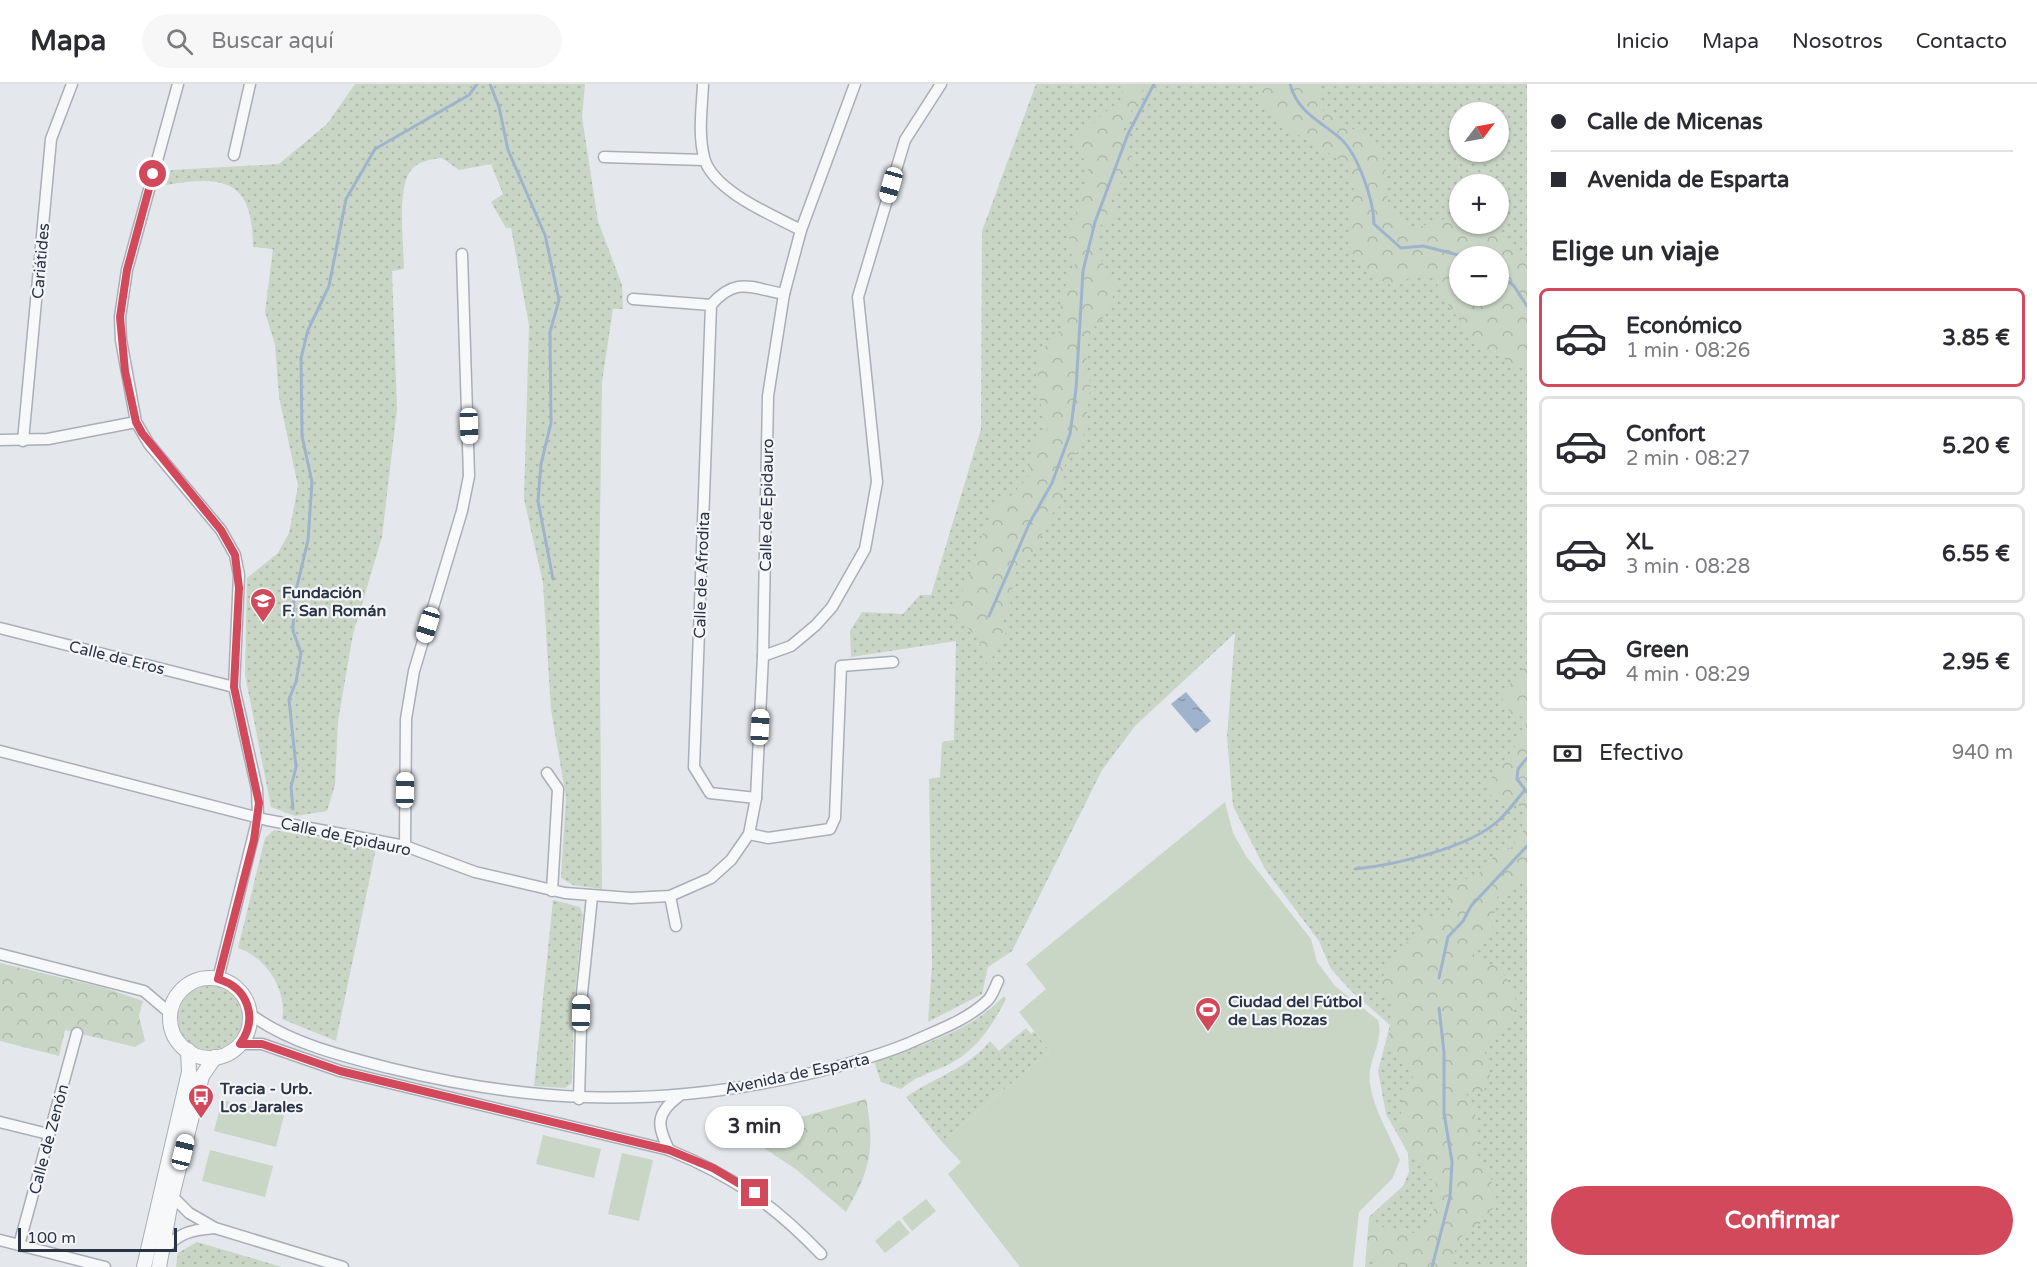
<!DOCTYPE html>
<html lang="es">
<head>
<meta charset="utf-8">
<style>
  :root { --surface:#fff; --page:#f7f7f7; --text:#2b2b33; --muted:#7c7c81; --line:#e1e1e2; --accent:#d1495b }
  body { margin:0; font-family:"Varela Round",sans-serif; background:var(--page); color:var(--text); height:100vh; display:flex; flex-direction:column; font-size:22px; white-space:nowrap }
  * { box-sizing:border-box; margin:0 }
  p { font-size:20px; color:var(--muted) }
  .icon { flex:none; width:33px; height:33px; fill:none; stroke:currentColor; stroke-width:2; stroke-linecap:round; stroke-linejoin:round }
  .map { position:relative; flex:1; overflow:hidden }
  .details { display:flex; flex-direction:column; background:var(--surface); width:510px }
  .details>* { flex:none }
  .top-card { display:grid; align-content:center; height:132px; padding:0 24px; background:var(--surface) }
  .needle { width:39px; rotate:58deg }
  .buttons { position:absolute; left:1449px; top:18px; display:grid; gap:12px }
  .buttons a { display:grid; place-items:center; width:60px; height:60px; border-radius:50%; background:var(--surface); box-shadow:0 2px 4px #0004; font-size:30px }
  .scale { position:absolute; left:18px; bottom:15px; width:159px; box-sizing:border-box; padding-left:6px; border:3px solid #2b3445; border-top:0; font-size:16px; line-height:21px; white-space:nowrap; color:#2b3445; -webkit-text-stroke:4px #f4f6f9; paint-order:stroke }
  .end { position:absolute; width:27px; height:27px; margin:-14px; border:8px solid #d1495b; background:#fff; box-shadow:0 0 0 3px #fff }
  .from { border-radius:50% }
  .bubble { position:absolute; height:42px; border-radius:21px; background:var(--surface); box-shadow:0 2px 4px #0004; font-size:20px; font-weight:700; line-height:42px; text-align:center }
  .car { position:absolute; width:18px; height:36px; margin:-18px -9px; border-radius:8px; box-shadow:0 0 4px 2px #0007; background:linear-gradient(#fff 24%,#345 0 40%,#fff 0 76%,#345 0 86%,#fff 0) }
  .top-card b { display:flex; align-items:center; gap:21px; height:57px; font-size:22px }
  .top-card b+b { border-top:2px solid var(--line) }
  .top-card i { width:15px; height:15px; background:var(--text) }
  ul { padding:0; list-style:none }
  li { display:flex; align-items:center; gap:18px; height:99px; margin:0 12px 9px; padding:0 12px; border:3px solid var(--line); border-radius:9px }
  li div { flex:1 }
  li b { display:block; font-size:22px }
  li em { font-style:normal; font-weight:700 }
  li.on { border-color:var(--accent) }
  li>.icon { width:54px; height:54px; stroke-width:1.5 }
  h2 { padding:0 24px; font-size:27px; line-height:72px }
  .pay { display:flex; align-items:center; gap:15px; height:66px; padding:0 24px; font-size:22px }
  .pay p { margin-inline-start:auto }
  .primary-button { display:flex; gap:12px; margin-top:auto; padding:12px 24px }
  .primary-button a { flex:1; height:69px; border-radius:36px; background:var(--accent); color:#fff; font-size:24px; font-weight:700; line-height:69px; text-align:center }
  header { display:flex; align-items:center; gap:36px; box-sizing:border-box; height:84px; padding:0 30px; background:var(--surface); border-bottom:2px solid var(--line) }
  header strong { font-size:28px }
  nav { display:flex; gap:33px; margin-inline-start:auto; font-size:21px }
  .search { width:420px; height:54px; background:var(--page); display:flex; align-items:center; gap:15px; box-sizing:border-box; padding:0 21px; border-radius:33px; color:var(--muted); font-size:22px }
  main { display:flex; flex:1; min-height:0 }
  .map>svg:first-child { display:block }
  .grass { fill:url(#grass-dots); fill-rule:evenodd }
  .forest { fill:url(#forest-crowns); fill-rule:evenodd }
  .pitch { fill:#c9d6c5 }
  .water { fill:url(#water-ripples) }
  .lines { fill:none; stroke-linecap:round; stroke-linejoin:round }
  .stream { stroke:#9fb4cc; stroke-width:3 }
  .minor-casing { stroke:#a9aeb7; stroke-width:13 }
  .tertiary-casing { stroke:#a9aeb7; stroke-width:16 }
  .minor { stroke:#f7f8fa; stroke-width:10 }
  .tertiary { stroke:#f7f8fa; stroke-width:14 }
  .route { stroke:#d1495b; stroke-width:8 }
  .labels { text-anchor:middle; stroke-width:4.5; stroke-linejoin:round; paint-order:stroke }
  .street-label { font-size:16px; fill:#2b3445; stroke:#f4f6f9 }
  .poi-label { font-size:16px; font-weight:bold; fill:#2b3445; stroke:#f4f6f9; text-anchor:start }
</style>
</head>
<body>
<header>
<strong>Mapa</strong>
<div class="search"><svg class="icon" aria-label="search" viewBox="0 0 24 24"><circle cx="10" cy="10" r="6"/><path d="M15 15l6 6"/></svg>Buscar aquí</div>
<nav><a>Inicio</a><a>Mapa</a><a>Nosotros</a><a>Contacto</a></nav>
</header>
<main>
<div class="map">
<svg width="1527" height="1183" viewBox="0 0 1527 1183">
  <defs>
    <pattern id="grass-dots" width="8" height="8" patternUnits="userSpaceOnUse" patternTransform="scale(1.5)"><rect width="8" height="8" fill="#c9d6c5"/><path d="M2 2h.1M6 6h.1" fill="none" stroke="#adb8ab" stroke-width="1.8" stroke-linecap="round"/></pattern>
    <pattern id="forest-crowns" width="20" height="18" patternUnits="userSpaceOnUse" patternTransform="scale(1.5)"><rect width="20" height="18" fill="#c9d6c5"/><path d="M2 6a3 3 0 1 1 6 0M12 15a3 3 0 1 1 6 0" fill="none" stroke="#adb8ab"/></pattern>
    <pattern id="water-ripples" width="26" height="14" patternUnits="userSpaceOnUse" patternTransform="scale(1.5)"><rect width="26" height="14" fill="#9fb4cc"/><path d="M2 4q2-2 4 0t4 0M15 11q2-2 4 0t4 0" fill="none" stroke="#8293a7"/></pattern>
  </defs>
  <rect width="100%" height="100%" fill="#e4e7ec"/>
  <g class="grass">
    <path d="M355,0h230l-3,33 16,104 24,64 1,24h-10l-11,73 -3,204 3,303 -29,-4 -12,-7 5,-81 -15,-87 -8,-127 -19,-84 5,-174 -18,-97h-5l-15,-26 12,-8 -12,-30 -32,6 -17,-12c-10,1 -23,3 -30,11 -16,17 -8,76 -8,100l-12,2 5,138 -15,128 -29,97 -15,87 -3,64 -8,26 -32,5 -24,-9 -26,-132 2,-97 31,-25 11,-20 9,-47 -19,-89 -4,-52 -10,-33 8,-63 -20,-2c0,-67 -28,-72 -87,-62l5,-15 108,-6 48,-40z"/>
    <path d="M1036,0h491v1183h-162l4,-50 34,-31 6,-14 -1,-19 -22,-39 -8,-43 12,-46 -39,-34 -20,-22 -12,-28 -54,-72 -32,-63 -6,-69 8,-104 -100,93 -33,44 -90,181 -24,16 -6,27 -54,28 4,-57 -3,-186 11,-2 2,-35 12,-2 2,-99 -105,16 -1,-26 12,-19 41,2 17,-19h11l50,-166 1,-198zM1460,28h38v40h-38zM1460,100h38v40h-38zM1460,172h38v40h-38z"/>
    <path d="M274,746l102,18 -40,193 -54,-22c6,-28 -17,-63 -44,-71l27,-110z"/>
    <path d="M553,816l27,7 3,8 -9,88 -2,80 -7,5 -31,-2z"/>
    <circle cx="210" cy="934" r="32"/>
    <path d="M1004,912l2,3c-15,29 -32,55 -63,68 -16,7 -28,10 -42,22l-20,-7 -7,-21c45,-15 97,-29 130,-65z"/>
    <path d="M1026,944l5,6 3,-3 16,20 -108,91 -36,-45c29,-20 61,-28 84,-56l9,10z"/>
    <path d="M197,1158l85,25h-106l2,-14z"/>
  </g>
  <g class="forest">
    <path d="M1124,0h23l-13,24 -15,19c6,16 11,13 14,35 -11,12 -13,25 -22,38l4,13 -7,9 -11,5c-4,24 7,39 18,59l-5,24 -21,23 -4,40 6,10 -9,63 -7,9 -6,1 -9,20 1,15 4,4c-4,14 -10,13 -17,24 -6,11 -9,22 -12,34 -35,19 -15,40 -33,67l3,12 -19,35c0,-17 -12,-33 -25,-45l-14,-1 27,-57 4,-21 16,-39 14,-6 21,-23c-1,-21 2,-30 17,-45l-10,-42 3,-36 25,-27c-11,-25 0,-35 10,-58l-6,-22 1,-15 17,-50 1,-13 -14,-26 35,-32 11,-6z"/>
    <path d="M1259,0h59l3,25c20,14 44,24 59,44 12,19 1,45 14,63 4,5 13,9 18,13l33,-10 14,1 1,4h17l18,6 21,16 11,16v109l-49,-26 -29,-39 -16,-29 -22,-1 -15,12 -21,-11 -27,-28 6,-58 -5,-27c-19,-9 -74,-41 -85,-57 -4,-6 -5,-17 -5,-23zM1498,172v40h-38v-40z"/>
    <path d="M1527,581v215l-30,17 -6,35 -20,17 6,11 22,7c5,8 14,20 16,29 4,23 -15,38 -32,48l8,37 -9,11h-17l10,15 2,51 14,20 3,29 -16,19 -17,11 -13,30h-65l-2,-8 -15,-2 3,-34 32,9 15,1c19,-15 20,-27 20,-50l-8,-6 -7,-15 -13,-9 -9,-17 3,-37 13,-18 -14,-25 -13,-15 6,-37 -13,-15 4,-22 29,-33 8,-15 10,-2 13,6 6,-8 -3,-17 5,-12 31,-16 10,-14 17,-8 12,-17 3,-15 -5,-9 -6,-4 -9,2 -16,-10 -1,-14 36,-48 1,-16 -14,-2 -12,-20z"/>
    <path d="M0,879l105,25 38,13 -4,15 6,25 -10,6 -70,-17 -6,26 -59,-15z"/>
    <path d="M866,1015c9,48 5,71 -20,113l-49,-42 -45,-30 2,-10z"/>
  </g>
  <g class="pitch">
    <path d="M1225,718l8,31 13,23 65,83 6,23 18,24 43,34c7,21 -12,41 -8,64 4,27 20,51 30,76l-8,19 -33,33 -6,55h-333l-72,-93 13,-12 -19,-20 108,-91 -31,-39 27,-23 -20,-25z"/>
    <path d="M222,1016l62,15 -8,32 -62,-16z"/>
    <path d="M543,1051l58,14 -7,29 -58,-14z"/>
    <path d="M210,1066l63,16 -8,31 -63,-16z"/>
    <path d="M622,1069l31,7 -14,61 -31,-7z"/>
    <path d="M926,1115l10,12 -24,20 -10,-13z"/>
    <path d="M899,1136l11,13 -25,20 -10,-12z"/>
  </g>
  <path class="water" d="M1186,608l25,29 -15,12 -25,-29z"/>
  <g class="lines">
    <g class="stream">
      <path d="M490,0l9,23 9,43 37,85 14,65 -9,32 1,91 -10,41 -3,37 15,78"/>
      <path d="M1290,0c8,29 30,37 50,54 18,16 34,63 34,86l27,24 22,-2 39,10"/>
      <path d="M1498,189l16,13 13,20"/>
      <path d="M989,532l41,-94 22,-39 18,-49 6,-45 7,-118 12,-49 33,-88 26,-50"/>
      <path d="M1527,674l-9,11 -1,10 10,13"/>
      <path d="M293,725l-2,-22 5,-20 -7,-68 7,-17 5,-29 -8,-22 1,-32 14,-59 4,-58 -10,-46 -1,-78 7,-28 21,-44 17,-87 29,-50 94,-54 8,-11"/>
      <path d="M1355,785c40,-4 113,-21 143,-48 10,-9 18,-21 27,-31"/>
      <path d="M1439,894l9,-41 15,-16 8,-15 56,-60"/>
      <path d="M1432,1183l18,-70 2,-35 -8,-49v-61l-5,-44"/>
    </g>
    <defs>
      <g id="minor">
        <path d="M178,0l-51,186 -7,47 1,23 15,82 13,22 72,86 14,25 4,20 -5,112 23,102 1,28 -40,162"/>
        <path d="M703,0c-1,24 -5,49 1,73 7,33 70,59 97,73"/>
        <path d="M234,71l16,-71"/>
        <path d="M604,73l100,3"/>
        <path d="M633,215l78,6"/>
        <path d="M0,356l48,-1 88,-17"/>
        <path d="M23,357l28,-302 21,-55"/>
        <path d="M0,544l234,59"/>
        <path d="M763,572l28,-10 25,-21 16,-18 33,-58 12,-67 -19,-185 47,-157 36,-56"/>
        <path d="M0,667l267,69 138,26 70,26 90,21 66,5 39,-2 41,-18 20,-18 18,-26 7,-36 7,-142 5,-260 16,-102 17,-64 54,-146"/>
        <path d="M547,689l11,16 -6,102"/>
        <path d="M756,714l-46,-5 -16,-26 17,-462c25,-29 40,-17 73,-11"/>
        <path d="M749,750l19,4 62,-9 5,-11 6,-152 52,-4"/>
        <path d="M405,762l1,-127 8,-48 48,-160 7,-35 -7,-222"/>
        <path d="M670,812l6,30"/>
        <path d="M0,870l144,37 27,23"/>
        <path d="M250,930c39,29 92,42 139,54 138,34 256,40 396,11 42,-9 82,-19 122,-35 26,-12 59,-23 80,-43 5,-4 8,-14 11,-20"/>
        <path d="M240,960h22l78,27 329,79c64,26 105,55 152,104"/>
        <path d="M579,1015l3,-106 10,-96"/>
        <path d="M0,1038l48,12"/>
        <path d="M669,1066c-12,-25 -14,-36 10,-54"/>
        <path d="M172,1112l17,17 26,15 128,39"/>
        <path d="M0,1156l105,27"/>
        <path d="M19,1161l58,-212"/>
        <path d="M163,1167c15,-18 28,-21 51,-23"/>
      </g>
      <g id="tertiary">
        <circle cx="210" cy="934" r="40"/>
        <path d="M144,1183l45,-195 -1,-22"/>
        <path d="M159,1183l13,-71 30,-120 13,-19"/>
      </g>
    </defs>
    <use href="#minor" class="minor-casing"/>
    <use href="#tertiary" class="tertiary-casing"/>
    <use href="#minor" class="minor"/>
    <use href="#tertiary" class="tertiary"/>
  </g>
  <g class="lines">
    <path class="route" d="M153,90l-26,96 -7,47 5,54 11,51 6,11 79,97 14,25 4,33 -5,99 25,116 -5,37 -36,139c31,9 40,40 22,65h22l78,27 329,79 44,18 42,25"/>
  </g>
  <defs>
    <symbol id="school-pin" viewBox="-11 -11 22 30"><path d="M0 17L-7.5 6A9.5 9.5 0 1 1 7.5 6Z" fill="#d1495b" stroke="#f4f6f9"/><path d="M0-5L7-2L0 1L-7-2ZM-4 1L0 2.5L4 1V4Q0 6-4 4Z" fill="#fff"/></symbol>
    <symbol id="stadium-pin" viewBox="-11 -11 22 30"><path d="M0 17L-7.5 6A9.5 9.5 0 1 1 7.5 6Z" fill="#d1495b" stroke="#f4f6f9"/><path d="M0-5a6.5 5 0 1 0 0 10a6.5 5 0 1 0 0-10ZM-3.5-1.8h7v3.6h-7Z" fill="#fff"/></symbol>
    <symbol id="bus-pin" viewBox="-11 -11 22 30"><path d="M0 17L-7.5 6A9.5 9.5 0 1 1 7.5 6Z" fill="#d1495b" stroke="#f4f6f9"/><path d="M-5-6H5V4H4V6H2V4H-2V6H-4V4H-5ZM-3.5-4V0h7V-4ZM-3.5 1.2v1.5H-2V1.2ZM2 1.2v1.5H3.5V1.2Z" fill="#fff"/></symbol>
  </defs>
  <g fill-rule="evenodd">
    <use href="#school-pin" x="248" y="502" width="30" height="40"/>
    <use href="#stadium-pin" x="1193" y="911" width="30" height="40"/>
    <use href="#bus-pin" x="186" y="998" width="30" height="40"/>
  </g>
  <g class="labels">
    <g class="street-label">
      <text transform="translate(40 177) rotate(-85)" y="6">Cariátides</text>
      <text transform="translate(766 421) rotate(-89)" y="6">Calle de Epidauro</text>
      <text transform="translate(701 491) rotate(-88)" y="6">Calle de Afrodita</text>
      <text transform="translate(117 573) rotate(14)" y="6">Calle de Eros</text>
      <text transform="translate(346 752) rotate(12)" y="6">Calle de Epidauro</text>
      <text transform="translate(797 989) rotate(-12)" y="6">Avenida de Esparta</text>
      <text transform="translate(48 1055) rotate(-75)" y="6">Calle de Zenón</text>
    </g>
    <g class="poi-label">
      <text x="282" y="514">Fundación<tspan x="282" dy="18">F. San Román</tspan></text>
      <text x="1228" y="923">Ciudad del Fútbol<tspan x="1228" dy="18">de Las Rozas</tspan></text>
      <text x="220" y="1010">Tracia - Urb.<tspan x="220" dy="18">Los Jarales</tspan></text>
    </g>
  </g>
</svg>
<div class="buttons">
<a><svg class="needle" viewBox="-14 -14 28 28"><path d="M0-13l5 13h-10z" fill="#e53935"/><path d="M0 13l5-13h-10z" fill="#7c7c81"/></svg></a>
<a>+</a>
<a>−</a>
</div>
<div class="scale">100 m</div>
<i class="end from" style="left:153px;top:90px"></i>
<i class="end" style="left:755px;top:1109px"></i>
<div class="bubble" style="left:705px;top:1022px;width:99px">3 min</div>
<i class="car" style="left:891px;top:101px;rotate:196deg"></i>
<i class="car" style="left:469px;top:342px;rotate:178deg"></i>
<i class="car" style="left:428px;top:541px;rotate:197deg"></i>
<i class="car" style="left:760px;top:643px;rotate:3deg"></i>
<i class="car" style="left:405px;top:706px;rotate:1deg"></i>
<i class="car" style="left:581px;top:929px;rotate:1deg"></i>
<i class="car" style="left:183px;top:1068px;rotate:14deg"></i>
</div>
<section class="details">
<div class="top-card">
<b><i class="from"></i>Calle de Micenas</b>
<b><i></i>Avenida de Esparta</b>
</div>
<h2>Elige un viaje</h2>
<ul>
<li class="on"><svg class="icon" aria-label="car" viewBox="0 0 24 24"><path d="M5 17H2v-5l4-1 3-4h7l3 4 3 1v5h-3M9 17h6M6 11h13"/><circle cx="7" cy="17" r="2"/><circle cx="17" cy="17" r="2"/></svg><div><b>Económico</b><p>1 min · 08:26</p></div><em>3.85 €</em></li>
<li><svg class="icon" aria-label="car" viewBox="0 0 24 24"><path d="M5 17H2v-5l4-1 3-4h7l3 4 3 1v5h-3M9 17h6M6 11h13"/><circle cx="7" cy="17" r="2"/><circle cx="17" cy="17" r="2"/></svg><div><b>Confort</b><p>2 min · 08:27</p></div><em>5.20 €</em></li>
<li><svg class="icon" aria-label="car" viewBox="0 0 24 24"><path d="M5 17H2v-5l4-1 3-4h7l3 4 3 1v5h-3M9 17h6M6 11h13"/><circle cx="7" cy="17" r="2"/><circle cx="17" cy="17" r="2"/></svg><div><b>XL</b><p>3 min · 08:28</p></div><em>6.55 €</em></li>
<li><svg class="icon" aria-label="car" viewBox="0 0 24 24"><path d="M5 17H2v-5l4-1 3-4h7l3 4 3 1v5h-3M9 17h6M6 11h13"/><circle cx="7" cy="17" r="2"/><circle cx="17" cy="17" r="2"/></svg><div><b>Green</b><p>4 min · 08:29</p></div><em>2.95 €</em></li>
</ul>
<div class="pay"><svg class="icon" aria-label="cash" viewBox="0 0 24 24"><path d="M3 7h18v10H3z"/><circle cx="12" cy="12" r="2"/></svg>Efectivo<p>940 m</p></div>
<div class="primary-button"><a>Confirmar</a></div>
</section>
</main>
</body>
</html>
